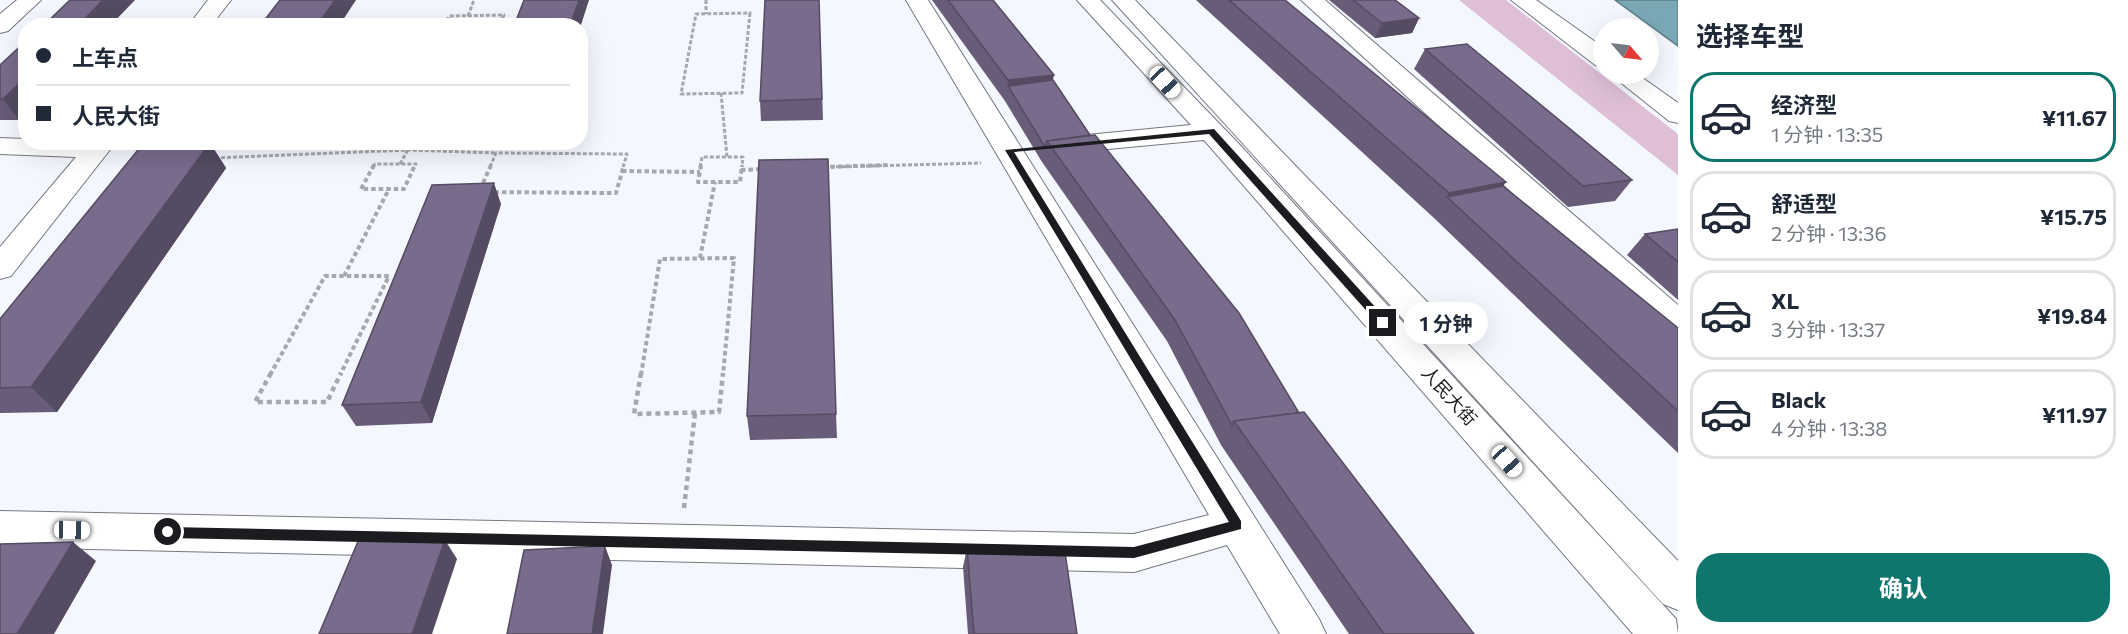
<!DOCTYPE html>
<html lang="zh">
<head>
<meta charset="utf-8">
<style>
  :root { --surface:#fff; --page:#f6f6f7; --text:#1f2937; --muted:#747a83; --line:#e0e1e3; --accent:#0f766e }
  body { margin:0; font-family:Commissioner,"Noto Sans SC",sans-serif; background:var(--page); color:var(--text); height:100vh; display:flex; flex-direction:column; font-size:22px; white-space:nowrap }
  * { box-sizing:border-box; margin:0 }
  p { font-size:20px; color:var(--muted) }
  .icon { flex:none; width:33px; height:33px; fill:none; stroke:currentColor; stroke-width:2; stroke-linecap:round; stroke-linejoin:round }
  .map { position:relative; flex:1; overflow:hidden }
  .side { display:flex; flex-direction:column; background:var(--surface); width:450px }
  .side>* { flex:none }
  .guide { position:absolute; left:18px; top:18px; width:570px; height:132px; border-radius:24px; box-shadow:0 6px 24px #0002; display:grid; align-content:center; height:132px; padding:0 18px; background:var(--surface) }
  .needle { width:39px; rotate:118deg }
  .controls { position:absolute; left:1593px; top:18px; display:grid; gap:12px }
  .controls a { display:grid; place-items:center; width:66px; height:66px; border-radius:50%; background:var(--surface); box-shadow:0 6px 24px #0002; font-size:30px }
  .end { position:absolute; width:27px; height:27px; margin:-14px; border:8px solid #1c1c20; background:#fff; box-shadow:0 0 0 3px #fff }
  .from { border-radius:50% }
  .bubble { position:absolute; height:42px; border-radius:21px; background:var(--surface); box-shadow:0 6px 24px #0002; font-size:20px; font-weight:700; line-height:42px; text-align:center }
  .car { position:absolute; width:18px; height:36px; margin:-18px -9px; border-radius:8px; box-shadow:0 0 4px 2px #0007; background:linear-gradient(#fff 24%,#345 0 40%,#fff 0 76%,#345 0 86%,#fff 0) }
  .guide b { display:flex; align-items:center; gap:21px; height:57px; font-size:22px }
  .guide b+b { border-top:2px solid var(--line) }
  .guide i { width:15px; height:15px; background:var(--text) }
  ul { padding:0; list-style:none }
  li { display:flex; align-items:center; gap:18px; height:90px; margin:0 12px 9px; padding:0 6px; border:3px solid var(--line); border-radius:24px }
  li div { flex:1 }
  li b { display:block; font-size:22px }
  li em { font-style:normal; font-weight:700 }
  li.selected { border-color:var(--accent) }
  li>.icon { width:54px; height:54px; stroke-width:1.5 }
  h2 { padding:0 18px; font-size:27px; line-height:72px }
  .button { display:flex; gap:12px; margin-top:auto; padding:12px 18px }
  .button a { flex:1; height:69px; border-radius:24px; background:var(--accent); color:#fff; font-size:24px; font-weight:700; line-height:69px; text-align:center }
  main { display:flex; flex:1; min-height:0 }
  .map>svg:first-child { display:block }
  .green { fill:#debfd7 }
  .water { fill:#7aa9b6; stroke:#5e7f89; stroke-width:1.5 }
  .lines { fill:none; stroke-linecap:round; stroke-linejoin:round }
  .minor-casing { stroke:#767880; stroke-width:2 }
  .major-casing { stroke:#767880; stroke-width:2 }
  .path-far2 { stroke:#a7a8ae; stroke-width:3; stroke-dasharray:4 2; stroke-linecap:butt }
  .path-far1 { stroke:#a7a8ae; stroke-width:4; stroke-dasharray:4.5 3; stroke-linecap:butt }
  .path { stroke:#a7a8ae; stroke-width:4.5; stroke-dasharray:5 4; stroke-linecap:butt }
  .minor { fill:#fff; fill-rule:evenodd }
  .major { fill:#fff; fill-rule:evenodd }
  .wall { fill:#685c78 }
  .shaded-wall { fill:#554b62 }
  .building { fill:#796b8c; stroke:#554b62; stroke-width:1.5 }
  .route { fill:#1c1c20 }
  .labels { text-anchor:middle; stroke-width:5; stroke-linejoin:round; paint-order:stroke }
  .street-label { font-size:18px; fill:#1c1c20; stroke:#fff }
</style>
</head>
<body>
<main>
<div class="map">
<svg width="1678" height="634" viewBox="0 0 1678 634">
  <rect width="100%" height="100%" fill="#f5f7fe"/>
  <path class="green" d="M1459,0h47l172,134v41z"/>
  <path class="water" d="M1615,0h63v46z"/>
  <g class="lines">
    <defs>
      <g id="minor">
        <path d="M208,0h23l-20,26h-23z"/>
        <path d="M906,0h22l391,619 7,15h-46l-53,-89 -93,27 -609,-14 -16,76h-78l23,-77 -454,-10v-36l1134,23 75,-19z"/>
        <path d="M1077,0h23l139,144 437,475 2,15h-45l-429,-494 -149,14 -10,-2 -4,-6 4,-6 10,-2 136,-13z"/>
        <path d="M1112,0h23l543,561v49l-15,-6z"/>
        <path d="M1301,0h24l353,305v31l-12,-3z"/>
        <path d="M1511,0h25l68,48v19l-9,-2z"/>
        <path d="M1610,74h27l41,29v20l-9,-2z"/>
        <path d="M0,138l26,1v3h90l-105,134 -11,3v-32l76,-90 -76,-3z"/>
      </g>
      <path id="major" d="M17,0h24l-33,31 -8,2v-19z"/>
    </defs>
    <use href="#minor" class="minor-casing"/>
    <use href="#major" class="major-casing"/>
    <g class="path-far2">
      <path d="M706,0v14"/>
      <path d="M750,13l-8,80 -61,1 15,-80z"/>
      <path d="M468,16l6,-16"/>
      <path d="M444,26l5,-10 55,-1 -5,11"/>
      <path d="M721,93l6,64"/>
      <path d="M215,158l193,-8 88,3"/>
      <path d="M400,164l12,-22"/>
      <path d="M373,167l2,-3h41l-1,3"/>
      <path d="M490,167l6,-14 131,1 -4,13"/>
      <path d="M700,167l2,-10h41l-1,10"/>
      <path d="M830,167l151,-4"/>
    </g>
    <g class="path-far1">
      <path d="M374,165l-13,24h43l11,-24"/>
      <path d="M491,165l-12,27 137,1 8,-28"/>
      <path d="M701,165l-3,17h42l2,-17"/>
      <path d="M823,167l66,-2"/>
      <path d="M741,170l21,-1"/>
      <path d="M622,171l78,1"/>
      <path d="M700,258l15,-76"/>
      <path d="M344,276l45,-87"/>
      <path d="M270,375l55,-99h64l-49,99"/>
      <path d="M641,375l19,-116 74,-1 -11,117"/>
    </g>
    <g class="path">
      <path d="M271,373l-16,29h72l14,-29"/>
      <path d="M641,373l-7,41 85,-2 4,-39"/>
      <path d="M684,508l11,-95"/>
    </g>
    <use href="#minor" class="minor"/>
    <use href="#major" class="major"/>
  </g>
  <g class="wall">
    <path d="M819,0l4,120 -62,1 -1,-20z"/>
    <path d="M932,0h61l60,80 37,55 209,278 175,221h-125l-128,-189 -54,-104 -125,-179 -37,-61z"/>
    <path d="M1196,0h89l218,186 175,142v125l-244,-235z"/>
    <path d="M1329,0h66l24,18 -7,15 -37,5z"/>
    <path d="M1425,49l207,131 -17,21 -47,6 -154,-138z"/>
    <path d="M0,65l19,55h-19z"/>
    <path d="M210,143l16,25 -169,244 -57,1v-94z"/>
    <path d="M501,204l-69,219 -76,3 -14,-21z"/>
    <path d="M1678,229v71l-51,-45 18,-21z"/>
    <path d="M836,414l1,24 -87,2 -3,-24z"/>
    <path d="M967,548l110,86h-109l-5,-67z"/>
  </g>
  <g class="shaded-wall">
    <path d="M103,0h32l-25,26h-32z"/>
    <path d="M335,0h21l-17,26h-22z"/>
    <path d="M579,0h10l-9,28v-2h-10z"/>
    <path d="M1419,18l-7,15 -37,5 7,-15z"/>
    <path d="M1054,75l-4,20 -42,-9v-6z"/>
    <path d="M26,77v36l-7,7 -16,-21z"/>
    <path d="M210,143l16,25 -169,244 -26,-25z"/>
    <path d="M1506,182l-17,25 -42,-10 2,-4z"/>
    <path d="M494,183l7,21 -69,219 -11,-21z"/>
    <path d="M445,540l12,19 -25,75h-20z"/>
    <path d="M73,542l23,19 -42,73h-37z"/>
    <path d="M605,546l7,19 -9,69h-11z"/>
  </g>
  <g class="building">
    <path d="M70,0h33l-25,26h-35z"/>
    <path d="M280,0h55l-18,26h-57z"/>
    <path d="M524,0h55l-9,26h-56z"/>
    <path d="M765,0h54l3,99 -62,2z"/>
    <path d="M948,0h45l61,75 -46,5z"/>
    <path d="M1229,0h56l221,182 -57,11z"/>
    <path d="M1353,0h42l24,18 -37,5z"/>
    <path d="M26,41v36l-23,22h-3v-34z"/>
    <path d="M1467,44l165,136 -49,6 -158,-137z"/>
    <path d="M1053,80l37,55 -43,6 -2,6 -37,-61z"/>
    <path d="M1095,135l144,178 60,100 -65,8 -2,4 -57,-105 -128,-179z"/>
    <path d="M210,143l-179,244 -31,1v-69l142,-174z"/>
    <path d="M828,159l8,255 -89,2 12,-256z"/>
    <path d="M494,183l-73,219 -79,3 90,-220z"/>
    <path d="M1503,186l175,142v83l-231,-214z"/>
    <path d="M1678,229v33l-33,-28z"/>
    <path d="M1304,412l170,222h-90l-150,-213z"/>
    <path d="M359,539l86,1 -33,94h-93z"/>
    <path d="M73,542l-56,92h-17v-90z"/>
    <path d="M605,546l-13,88h-85l17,-84z"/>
    <path d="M967,548l98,4 12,82h-103z"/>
  </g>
  <path class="route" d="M1214,129l173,191v6h-7l-171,-192 -195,18 227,369v8l-107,29 -966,-20 -6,-6 6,-5 966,20 95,-25 -224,-372z"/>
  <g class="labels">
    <g class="street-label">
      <text transform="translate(1449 396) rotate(48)" y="6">人民大街</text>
    </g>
  </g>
</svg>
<div class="controls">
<a><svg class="needle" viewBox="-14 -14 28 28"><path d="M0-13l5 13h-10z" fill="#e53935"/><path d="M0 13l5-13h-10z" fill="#747a83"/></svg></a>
</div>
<i class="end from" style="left:168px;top:532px"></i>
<i class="end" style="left:1383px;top:323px"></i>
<div class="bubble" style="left:1404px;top:302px;width:84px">1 分钟</div>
<i class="car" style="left:1165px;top:82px;rotate:137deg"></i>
<i class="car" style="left:1507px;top:461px;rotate:138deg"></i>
<i class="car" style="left:72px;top:530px;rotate:91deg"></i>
<div class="guide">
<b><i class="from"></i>上车点</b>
<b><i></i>人民大街</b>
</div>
</div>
<section class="side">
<h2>选择车型</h2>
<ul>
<li class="selected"><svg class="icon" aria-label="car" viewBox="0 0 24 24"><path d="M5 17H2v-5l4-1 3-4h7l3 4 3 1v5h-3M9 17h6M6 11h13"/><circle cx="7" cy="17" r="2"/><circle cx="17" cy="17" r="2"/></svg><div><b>经济型</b><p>1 分钟 · 13:35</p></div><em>¥11.67</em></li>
<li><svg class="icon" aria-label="car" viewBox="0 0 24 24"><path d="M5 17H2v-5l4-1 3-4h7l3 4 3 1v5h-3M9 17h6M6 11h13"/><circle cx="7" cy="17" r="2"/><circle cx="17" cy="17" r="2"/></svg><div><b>舒适型</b><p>2 分钟 · 13:36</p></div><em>¥15.75</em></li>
<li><svg class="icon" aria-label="car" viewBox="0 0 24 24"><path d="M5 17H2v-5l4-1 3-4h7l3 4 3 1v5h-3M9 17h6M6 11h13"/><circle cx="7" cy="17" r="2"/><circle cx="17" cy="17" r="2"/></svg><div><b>XL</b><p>3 分钟 · 13:37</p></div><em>¥19.84</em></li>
<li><svg class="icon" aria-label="car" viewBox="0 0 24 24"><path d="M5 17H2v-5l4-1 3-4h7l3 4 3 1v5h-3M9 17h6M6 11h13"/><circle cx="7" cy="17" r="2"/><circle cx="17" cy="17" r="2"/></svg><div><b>Black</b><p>4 分钟 · 13:38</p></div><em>¥11.97</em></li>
</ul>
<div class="button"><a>确认</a></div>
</section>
</main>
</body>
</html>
